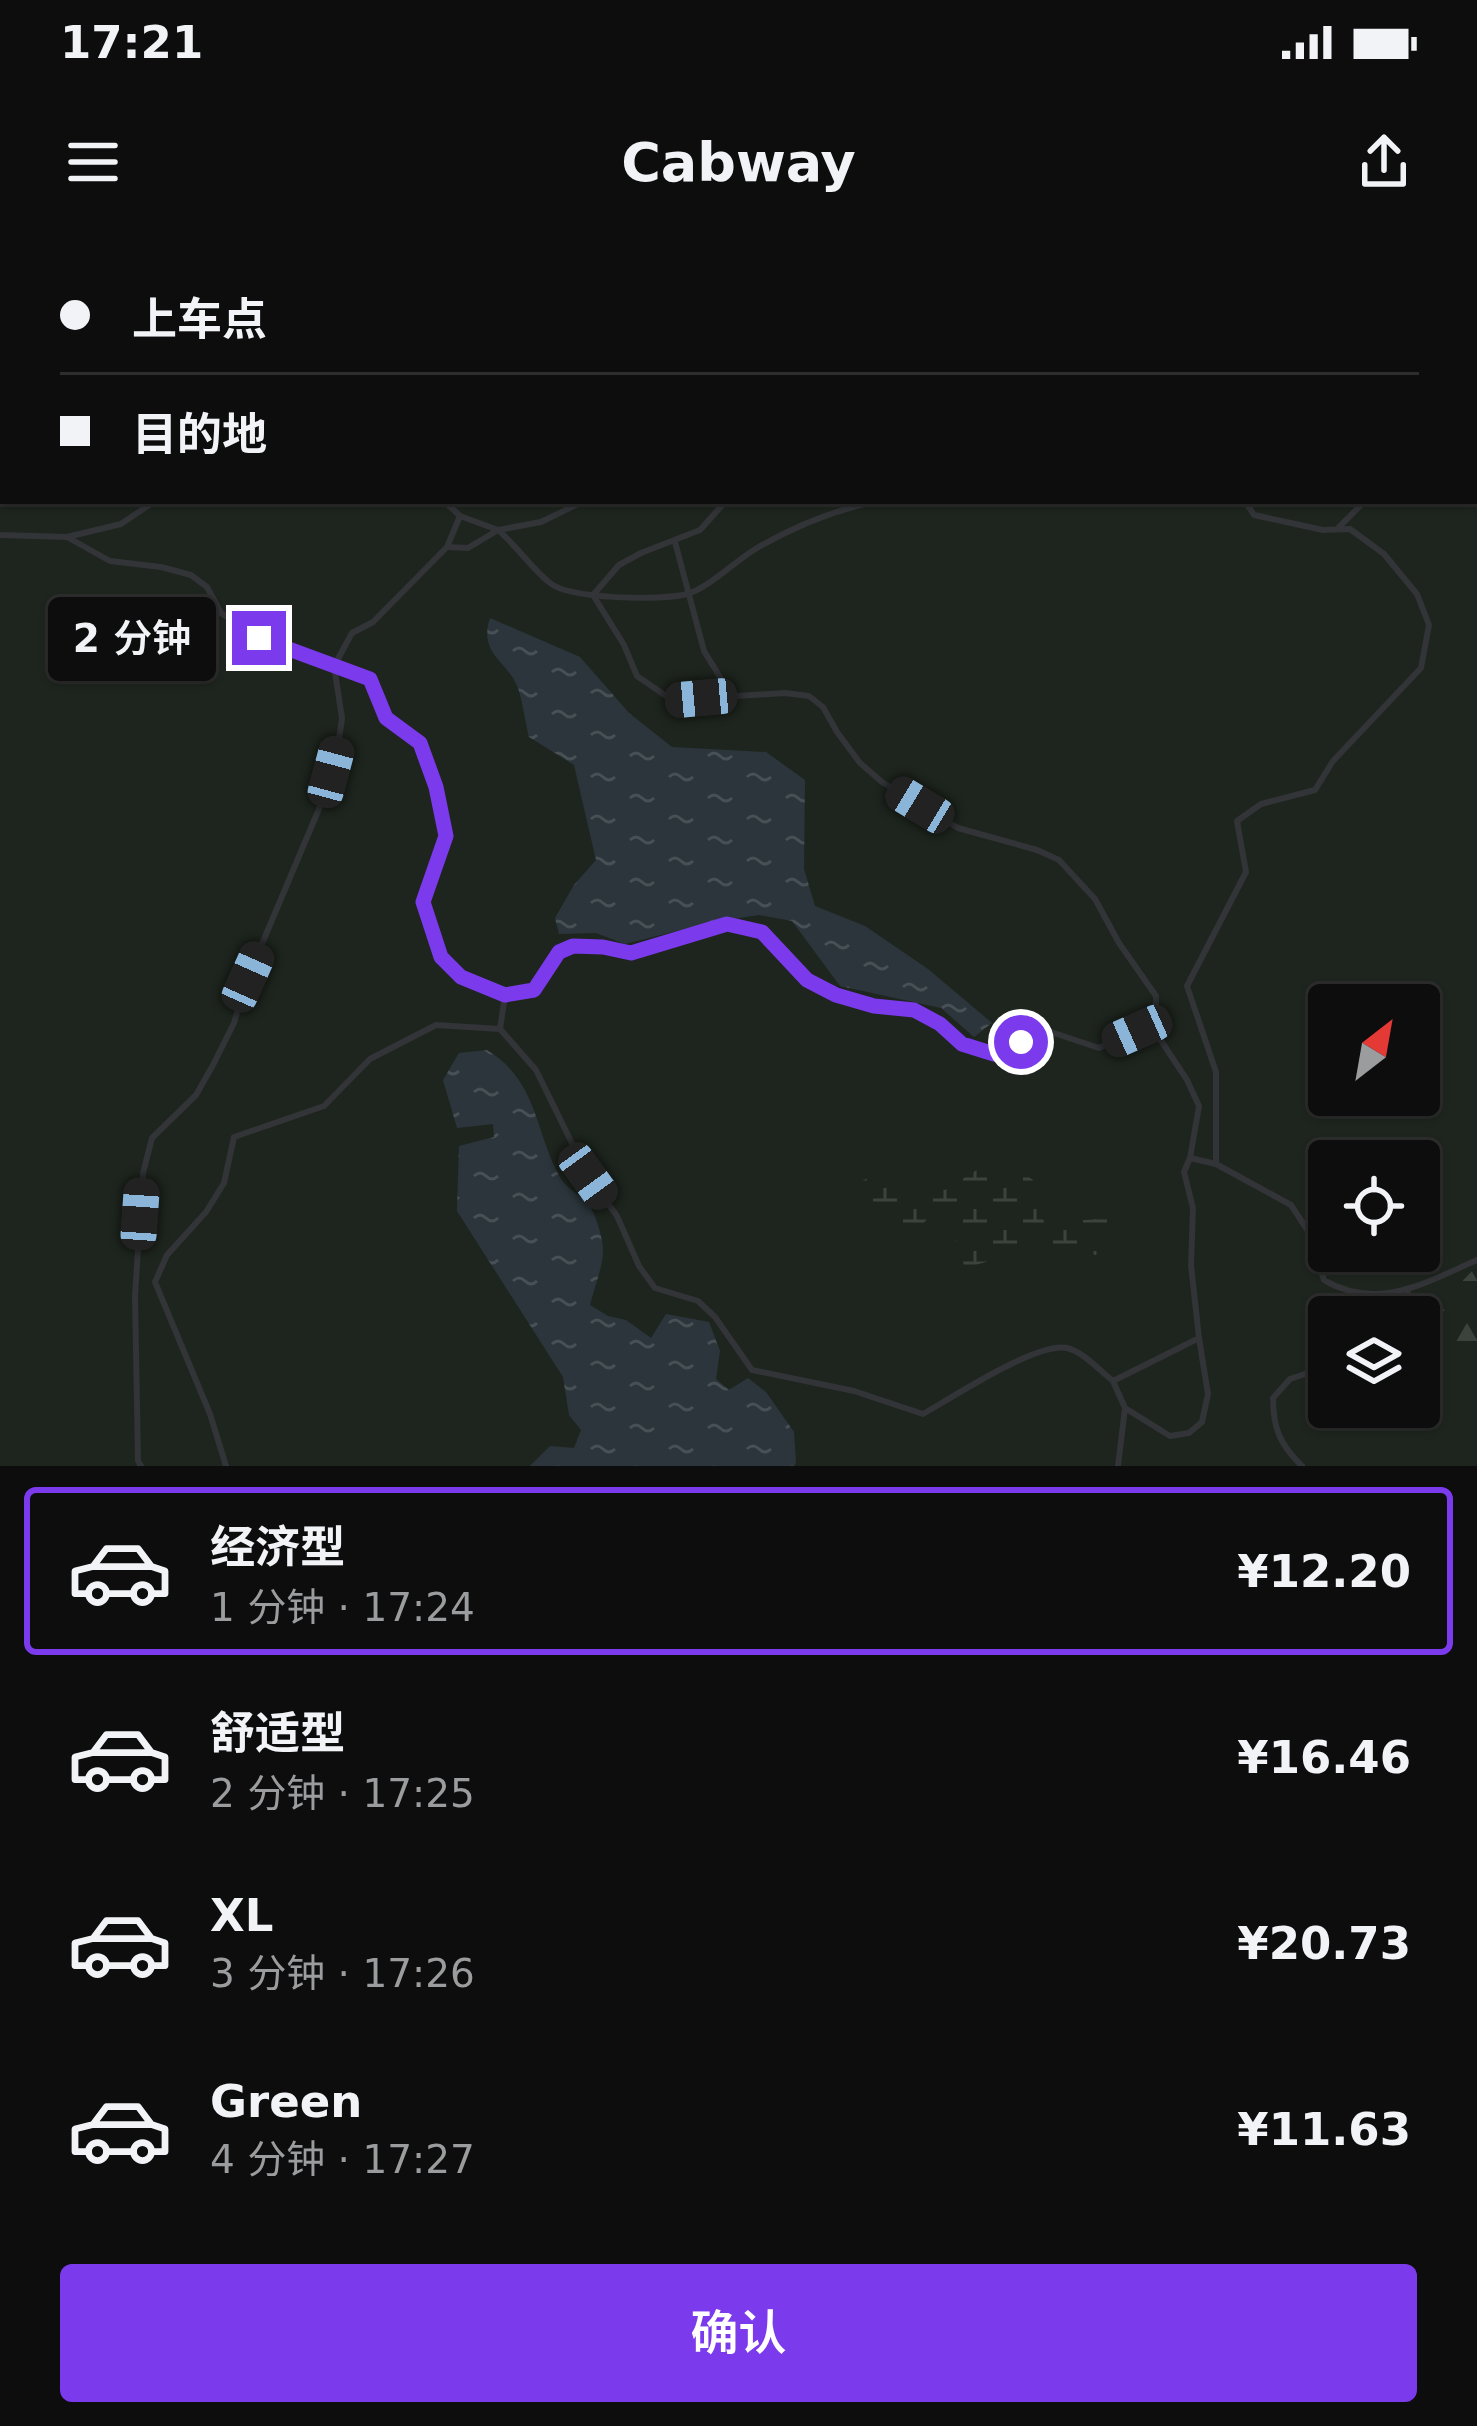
<!DOCTYPE html>
<html lang="zh">
<head>
<meta charset="utf-8">
<style>
  :root { --surface:#0d0d0e; --page:#161617; --text:#f1f3f6; --muted:#9a9c9e; --line:#2d2d2e; --accent:#7c3aed }
  body { margin:0; font-family:"DejaVu Sans","Noto Sans SC",sans-serif; background:var(--page); color:var(--text); height:100vh; display:flex; flex-direction:column; font-size:45px; white-space:nowrap }
  * { box-sizing:border-box; margin:0 }
  p { font-size:39px; color:var(--muted) }
  .icon { flex:none; width:66px; height:66px; fill:none; stroke:currentColor; stroke-width:2; stroke-linecap:round; stroke-linejoin:round }
  .map { position:relative; height:1226px; overflow:hidden }
  .side { display:flex; flex-direction:column; background:var(--surface); flex:1 }
  .side>* { flex:none }
  .top-card { position:absolute; left:0px; top:0px; width:1479px; height:264px; box-shadow:0 3px 9px #0004,0 0 0 3px var(--line); display:grid; align-content:center; height:264px; padding:0 60px; background:var(--surface) }
  .needle { width:78px; rotate:31deg }
  .controls { position:absolute; left:1308px; top:744px; display:grid; gap:24px }
  .controls a { display:grid; place-items:center; width:132px; height:132px; border-radius:12px; background:var(--surface); box-shadow:0 3px 9px #0004,0 0 0 3px var(--line); font-size:60px }
  .end { position:absolute; width:54px; height:54px; margin:-27px; border:15px solid #7c3aed; background:#fff; box-shadow:0 0 0 6px #fff }
  .from { border-radius:50% }
  .bubble { position:absolute; height:84px; border-radius:12px; background:var(--surface); box-shadow:0 3px 9px #0004,0 0 0 3px var(--line); font-size:39px; font-weight:600; line-height:84px; text-align:center }
  .car { position:absolute; width:36px; height:72px; margin:-36px -18px; border-radius:15px; box-shadow:0 0 9px 3px #0007; background:linear-gradient(#222 24%,#8ab4d8 0 40%,#222 0 76%,#8ab4d8 0 86%,#222 0) }
  .top-card b { display:flex; align-items:center; gap:42px; height:114px; font-size:45px }
  .top-card b+b { border-top:3px solid var(--line) }
  .top-card i { width:30px; height:30px; background:var(--text) }
  ul { padding:21px 0 0; list-style:none }
  li { display:flex; align-items:center; gap:36px; height:168px; margin:0 24px 18px; padding:0 36px; border:6px solid transparent; border-radius:12px }
  li div { flex:1 }
  li b { display:block; font-size:45px }
  li em { font-style:normal; font-weight:600 }
  li.on { border-color:var(--accent) }
  li>.icon { width:108px; height:108px; stroke-width:1.5 }
  .button { display:flex; gap:24px; margin-top:auto; padding:24px 60px }
  .button a { flex:1; height:138px; border-radius:12px; background:var(--accent); color:#fff; font-size:48px; font-weight:600; line-height:138px; text-align:center }
  .status { display:flex; justify-content:space-between; align-items:center; height:84px; padding:0 60px; background:var(--surface); direction:ltr }
  .status svg { height:33px; fill:currentColor }
  header { display:flex; justify-content:space-between; align-items:center; height:156px; padding:0 60px; background:var(--surface); font-size:54px; font-weight:600 }
  .map>svg:first-child { display:block }
  .grass { fill:#1e251e; fill-rule:evenodd }
  .forest { fill:url(#forest-firs) }
  .wetland { fill:url(#wetland-marsh) }
  .water { fill:url(#water-ripples) }
  .lines { fill:none; stroke-linecap:round; stroke-linejoin:round }
  .service { stroke:#323438; stroke-width:6 }
  .route { stroke:#7c3aed; stroke-width:15 }
</style>
</head>
<body>
<div class="status"><b>17:21</b><svg viewBox="0 0 49 12"><path d="M0 12V9h3v3zM5 12V6h3v6zM10 12V3h3v9zM15 12V0h3v12zM26 1h20v11H26zM47 4h2v5h-2z"/></svg></div>
<header><svg class="icon" aria-label="menu" viewBox="0 0 24 24"><path d="M4 6h16M4 12h16M4 18h16"/></svg>Cabway<svg class="icon" aria-label="share" viewBox="0 0 24 24"><path d="M12 15V3M7 8l5-5 5 5M5 13v7h14v-7"/></svg></header>
<div class="map">
<svg width="1477" height="1226" viewBox="0 0 1477 1226">
  <defs>
    <pattern id="forest-firs" width="22" height="20" patternUnits="userSpaceOnUse" patternTransform="scale(3)"><rect width="22" height="20" fill="#1e251e"/><path d="M5 1l3.5 6h-7zM16 11l3.5 6h-7z" fill="#3c423c"/></pattern>
    <pattern id="wetland-marsh" width="20" height="14" patternUnits="userSpaceOnUse" patternTransform="scale(3)"><rect width="20" height="14" fill="#1e251e"/><path d="M1 5h8M5 5V1M11 12h8M15 12V8" fill="none" stroke="#3c423c"/></pattern>
    <pattern id="water-ripples" width="26" height="14" patternUnits="userSpaceOnUse" patternTransform="scale(3)"><rect width="26" height="14" fill="#2b353b"/><path d="M2 4q2-2 4 0t4 0M15 11q2-2 4 0t4 0" fill="none" stroke="#475055"/></pattern>
  </defs>
  <rect width="100%" height="100%" fill="#111113"/>
  <path class="grass" d="M0,0h1477v1226h-1477zM3,3h1473v258h-1473zM1329,765h90v90h-90zM1329,921h90v90h-90zM1329,1077h90v90h-90z"/>
  <path class="forest" d="M1477,1026v125l-58,-65z"/>
  <path class="wetland" d="M988,923l33,8 17,13 6,39 66,-5 4,14 -18,23 -66,-14 -34,18 -31,9 -16,-51 -15,-7 -26,33 -54,-58 20,-10 48,13 23,2z"/>
  <g class="water">
    <path d="M490,378l90,39 49,56 43,34 94,5 39,28 -1,89 11,37 50,20 63,43 64,54 -18,14 -33,-29 -101,-22 -48,-65 -33,-6 -47,7 -87,22 -29,-11 -37,1 -4,-16 19,-33 22,-25 -22,-95 -45,-28c-4,-16 -6,-34 -11,-49 -10,-27 -40,-34 -28,-70z"/>
    <path d="M487,810c52,32 47,82 74,129 7,11 20,16 28,26 6,8 14,33 14,45 0,17 -9,38 -13,55l18,11 18,4 25,18 15,-24 43,8 11,29 -4,28 13,11 19,-12 18,14 28,40 2,31 -2,3h-264l20,-20 24,2 7,-18 -12,-15 -6,-38 -106,-166 2,-65 35,-9 -1,-13 -36,4 -14,-48 16,-27z"/>
  </g>
  <g class="lines">
    <g class="service">
      <path d="M1237,0l18,3"/>
      <path d="M1458,0l3,3"/>
      <path d="M10,3l1,-3"/>
      <path d="M127,3l3,-3"/>
      <path d="M403,3l2,-3"/>
      <path d="M527,3l2,-3"/>
      <path d="M1199,3l13,-3"/>
      <path d="M1298,3l9,-3"/>
      <path d="M1394,3l2,-3"/>
      <path d="M1476,17l1,1"/>
      <path d="M0,26l3,-4"/>
      <path d="M0,99l3,-1"/>
      <path d="M444,261l16,15 38,14 -30,18 -21,-1 13,-31"/>
      <path d="M1245,261l9,14 69,15 27,-1 34,25 33,40 12,31 -8,43 -88,93 -18,29 -54,14 -24,17 9,51 -59,114 29,86v92l75,41 17,26 16,49c54,32 103,2 153,-20"/>
      <path d="M1339,287l26,-26"/>
      <path d="M498,290c19,16 33,38 52,53 19,16 112,18 137,11 23,-7 48,-33 70,-46 38,-22 78,-38 120,-47"/>
      <path d="M498,290l43,-8 43,-21"/>
      <path d="M0,295l67,2 54,-13 34,-23"/>
      <path d="M67,297l43,24 51,6 30,8 16,12 14,26 38,25 111,41 16,39 34,25 15,44 11,49 -23,66 18,55 20,20 44,18 29,-5 25,-37 14,-7 30,1 28,6 96,-29 35,7 45,50 29,14 38,11 40,4 26,14 22,20 32,10 54,-23 51,17 38,-17 19,2 31,47 12,26 -9,52 -6,14 9,36 -2,57 8,73 -86,43c-13,-10 -29,-29 -46,-33 -31,-6 -114,49 -144,66l-69,-23 -102,-21 -37,-53 -17,-16 -43,-13 -16,-22 -22,-50 -29,-40 -52,-106 -36,-41 -64,-4 -66,34 -46,47 -90,31 -10,46 -18,29 -39,43 -12,27 55,132 16,52"/>
      <path d="M675,302l29,109 27,44"/>
      <path d="M593,355l31,50 13,31 35,24 113,-7 24,3 14,11 14,25 23,31 22,19 76,46 79,22 22,10 36,39 24,44 37,53v37"/>
      <path d="M593,355l26,-30 22,-12 59,-23 26,-29"/>
      <path d="M500,789l5,-34"/>
      <path d="M1190,918l26,6"/>
      <path d="M1405,1077l3,-26"/>
      <path d="M1113,1141l12,27 -7,58"/>
      <path d="M1125,1168l45,28 19,-3 13,-11 6,-28 -9,-56"/>
      <path d="M141,1226l-3,-5 -3,-165 8,-123 9,-35 44,-43 17,-30 21,-42 14,-46 76,-180 14,-50 4,-29 -8,-52 18,-33 21,-11 74,-75"/>
      <path d="M1302,1226c-22,-21 -29,-38 -29,-68l17,-19 39,-13"/>
    </g>
  </g>
  <g class="lines">
    <path class="route" d="M259,398l111,41 16,39 34,25 16,44 10,49 -23,66 18,55 20,20 44,18 29,-5 25,-38 14,-6 30,1 28,6 96,-29 35,8 45,48 29,15 38,11 40,4 26,14 22,20 32,10 27,-12"/>
  </g>
</svg>
<div class="controls">
<a><svg class="needle" viewBox="-14 -14 28 28"><path d="M0-13l5 13h-10z" fill="#e53935"/><path d="M0 13l5-13h-10z" fill="#9a9c9e"/></svg></a>
<a><svg class="icon" aria-label="locate" viewBox="0 0 24 24"><circle cx="12" cy="12" r="6"/><path d="M12 2v4M12 18v4M2 12h4M18 12h4"/></svg></a>
<a><svg class="icon" aria-label="layers" viewBox="0 0 24 24"><path d="M12 4l9 5-9 5-9-5zM3 14l9 5 9-5"/></svg></a>
</div>
<i class="end from" style="left:1021px;top:802px"></i>
<i class="end" style="left:259px;top:398px"></i>
<div class="bubble" style="left:48px;top:357px;width:168px">2 分钟</div>
<i class="car" style="left:701px;top:458px;rotate:265deg"></i>
<i class="car" style="left:331px;top:532px;rotate:15deg"></i>
<i class="car" style="left:920px;top:565px;rotate:301deg"></i>
<i class="car" style="left:248px;top:737px;rotate:24deg"></i>
<i class="car" style="left:1137px;top:791px;rotate:246deg"></i>
<i class="car" style="left:588px;top:936px;rotate:144deg"></i>
<i class="car" style="left:140px;top:974px;rotate:4deg"></i>
<div class="top-card">
<b><i class="from"></i>上车点</b>
<b><i></i>目的地</b>
</div>
</div>
<section class="side">
<ul>
<li class="on"><svg class="icon" aria-label="car" viewBox="0 0 24 24"><path d="M5 17H2v-5l4-1 3-4h7l3 4 3 1v5h-3M9 17h6M6 11h13"/><circle cx="7" cy="17" r="2"/><circle cx="17" cy="17" r="2"/></svg><div><b>经济型</b><p>1 分钟 · 17:24</p></div><em>¥12.20</em></li>
<li><svg class="icon" aria-label="car" viewBox="0 0 24 24"><path d="M5 17H2v-5l4-1 3-4h7l3 4 3 1v5h-3M9 17h6M6 11h13"/><circle cx="7" cy="17" r="2"/><circle cx="17" cy="17" r="2"/></svg><div><b>舒适型</b><p>2 分钟 · 17:25</p></div><em>¥16.46</em></li>
<li><svg class="icon" aria-label="car" viewBox="0 0 24 24"><path d="M5 17H2v-5l4-1 3-4h7l3 4 3 1v5h-3M9 17h6M6 11h13"/><circle cx="7" cy="17" r="2"/><circle cx="17" cy="17" r="2"/></svg><div><b>XL</b><p>3 分钟 · 17:26</p></div><em>¥20.73</em></li>
<li><svg class="icon" aria-label="car" viewBox="0 0 24 24"><path d="M5 17H2v-5l4-1 3-4h7l3 4 3 1v5h-3M9 17h6M6 11h13"/><circle cx="7" cy="17" r="2"/><circle cx="17" cy="17" r="2"/></svg><div><b>Green</b><p>4 分钟 · 17:27</p></div><em>¥11.63</em></li>
</ul>
<div class="button"><a>确认</a></div>
</section>
</body>
</html>
